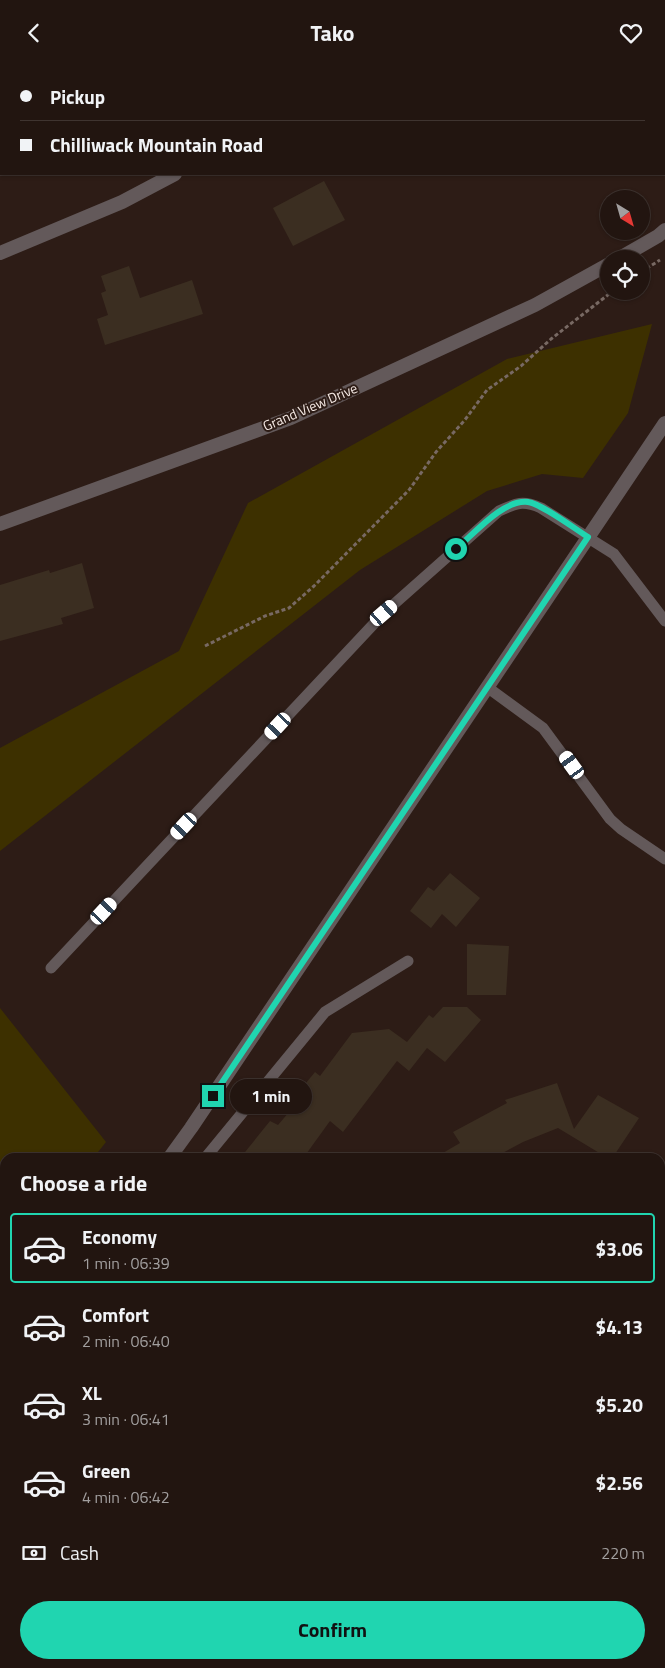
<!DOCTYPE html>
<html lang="en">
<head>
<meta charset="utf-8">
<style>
  :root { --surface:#221510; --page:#2e221e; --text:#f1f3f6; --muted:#a29f9f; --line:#3f3430; --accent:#20d5b0 }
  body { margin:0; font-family:"Titillium Web",sans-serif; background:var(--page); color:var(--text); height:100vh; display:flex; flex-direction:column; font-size:19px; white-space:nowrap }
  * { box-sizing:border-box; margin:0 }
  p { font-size:16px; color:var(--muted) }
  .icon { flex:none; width:28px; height:28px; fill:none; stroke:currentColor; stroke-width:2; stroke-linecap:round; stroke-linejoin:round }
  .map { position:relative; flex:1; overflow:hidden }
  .drawer { position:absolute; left:0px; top:1088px; width:665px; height:516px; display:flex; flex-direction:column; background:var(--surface); border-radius:15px 15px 0 0; box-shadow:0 1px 4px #0004,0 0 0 1px var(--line) }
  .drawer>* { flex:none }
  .banner { position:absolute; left:0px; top:0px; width:665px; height:110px; box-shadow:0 1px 4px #0004,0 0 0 1px var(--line); display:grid; align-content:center; height:110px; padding:0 20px; background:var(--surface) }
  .needle { width:32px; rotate:143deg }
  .fabs { position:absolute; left:600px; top:125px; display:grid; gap:10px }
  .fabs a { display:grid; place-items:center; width:50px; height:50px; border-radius:50%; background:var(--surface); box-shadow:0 1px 4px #0004,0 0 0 1px var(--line); font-size:25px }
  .end { position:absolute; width:22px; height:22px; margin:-11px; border:6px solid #20d5b0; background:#111; box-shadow:0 0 0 2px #111 }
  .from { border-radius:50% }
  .bubble { position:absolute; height:35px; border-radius:18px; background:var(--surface); box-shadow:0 1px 4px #0004,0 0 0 1px var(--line); font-size:16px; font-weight:700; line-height:35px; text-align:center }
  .car { position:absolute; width:15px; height:30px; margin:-15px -8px; border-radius:6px; box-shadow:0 0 4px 1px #0007; background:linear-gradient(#fff 24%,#345 0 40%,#fff 0 76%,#345 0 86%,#fff 0) }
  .banner b { display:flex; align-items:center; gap:18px; height:48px; font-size:19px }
  .banner b+b { border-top:1px solid var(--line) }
  .banner i { width:12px; height:12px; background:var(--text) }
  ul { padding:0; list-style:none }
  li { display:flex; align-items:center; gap:15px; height:70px; margin:0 10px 8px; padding:0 10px; border:2px solid transparent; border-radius:5px }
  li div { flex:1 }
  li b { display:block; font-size:19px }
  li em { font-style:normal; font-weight:700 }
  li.selected { border-color:var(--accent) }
  li>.icon { width:45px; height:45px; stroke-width:1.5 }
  h2 { padding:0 20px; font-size:22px; line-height:60px }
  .pay { display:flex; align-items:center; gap:12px; height:55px; padding:0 20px; font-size:19px }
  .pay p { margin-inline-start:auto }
  .button { display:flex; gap:10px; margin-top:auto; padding:10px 20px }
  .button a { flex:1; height:58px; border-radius:30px; background:var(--accent); color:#111; font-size:20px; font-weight:700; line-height:58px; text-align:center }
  header { display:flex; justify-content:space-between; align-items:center; height:65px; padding:0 20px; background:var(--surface); font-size:22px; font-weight:700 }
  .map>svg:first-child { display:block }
  .green { fill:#3d3000 }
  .building { fill:#3b2e21 }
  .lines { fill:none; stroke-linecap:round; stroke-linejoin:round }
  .path { stroke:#786963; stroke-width:3; stroke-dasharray:4 2.5; stroke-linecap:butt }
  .service { stroke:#63595a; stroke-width:11 }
  .minor { stroke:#63595a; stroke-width:14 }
  .route { stroke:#20d5b0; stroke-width:6 }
  .labels { text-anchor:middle; stroke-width:4; stroke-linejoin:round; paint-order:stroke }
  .street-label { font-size:14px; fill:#f6eae5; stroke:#2d1c16 }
</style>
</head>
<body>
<header><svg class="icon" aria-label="back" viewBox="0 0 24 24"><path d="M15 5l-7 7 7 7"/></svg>Tako<svg class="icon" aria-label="heart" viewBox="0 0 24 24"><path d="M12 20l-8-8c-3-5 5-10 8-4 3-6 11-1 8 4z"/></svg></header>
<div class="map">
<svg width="665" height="1603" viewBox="0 0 665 1603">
  <rect width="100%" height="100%" fill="#2d1c16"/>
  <g class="green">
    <path d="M0,0h211l-210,1v108h2l-3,1z"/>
    <path d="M652,259l-24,89 -45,65 -41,-4 -55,17 -127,79 -360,281v-103l179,-97 69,-148 259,-144z"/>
    <path d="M0,943l106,134 -12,15h-89v95l-5,4z"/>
    <path d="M5,1328v271h461l-1,4h-465v-272z"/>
  </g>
  <g class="building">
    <path d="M324,116l21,39 -52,26 -20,-38z"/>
    <path d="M129,201l11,32 52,-18 11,34 -98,31 -8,-26 11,-4 -7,-22 5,-2 -5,-15z"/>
    <path d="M82,498l12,45 -33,10 2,6 -63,17v-56l49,-15 1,3z"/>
    <path d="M450,808l30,25 -24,29 -14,-13 -11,14 -21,-17 18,-24 6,4z"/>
    <path d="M467,879l42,2 -3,49h-39z"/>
    <path d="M443,942h24l14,13 -36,42 -18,-14 -18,23 -12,-10 -54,71 -13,-11 -26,36h-63l29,-36 8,4 23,-27 -4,-4 18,-22 5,4 32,-43 37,-4 18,13 22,-27 4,3z"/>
    <path d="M557,1018l17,46 24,-34 41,23 -26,39h-7l-48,-29 -35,14 -28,15h-59l24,-14 -7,-11 54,-29 -2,-3z"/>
  </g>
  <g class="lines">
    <g class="path">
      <path d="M641,207l19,-12"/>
      <path d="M205,581l60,-30 24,-8 25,-22 95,-96 27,-38 28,-31 23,-31 34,-24 30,-27 62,-48"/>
    </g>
    <g class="service">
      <path d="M487,622l56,41 67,91 11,10 44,30"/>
      <path d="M51,903l333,-355 115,-102c17,-8 24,-11 42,-3l73,46 51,67"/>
      <path d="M206,1092l119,-145 83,-51"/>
      <path d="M660,1284l5,-1"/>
      <path d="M660,1506l5,-3"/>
      <path d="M660,1574l5,7"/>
    </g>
    <g class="minor">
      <path d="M306,1l2,-1"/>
      <path d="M0,188l122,-51 53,-28"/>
      <path d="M618,194l40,-23 7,-6"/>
      <path d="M0,459l291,-106 244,-113 74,-41"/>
      <path d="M170,1092l21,-29 474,-705"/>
      <path d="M0,1267l5,-3"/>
    </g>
  </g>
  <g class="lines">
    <path class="route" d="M213,1031l375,-559c-13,-8 -46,-33 -60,-35 -25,-3 -54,32 -72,47"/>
  </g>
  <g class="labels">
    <g class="street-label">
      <text transform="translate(310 342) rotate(-23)" y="5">Grand View Drive</text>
    </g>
  </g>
</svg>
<div class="fabs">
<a><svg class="needle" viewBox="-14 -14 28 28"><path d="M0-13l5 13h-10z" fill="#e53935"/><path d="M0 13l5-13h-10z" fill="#a29f9f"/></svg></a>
<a><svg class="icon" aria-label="locate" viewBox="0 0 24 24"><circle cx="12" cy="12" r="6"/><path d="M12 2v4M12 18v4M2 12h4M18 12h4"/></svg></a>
</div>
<i class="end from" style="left:456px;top:484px"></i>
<i class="end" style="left:213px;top:1031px"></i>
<div class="bubble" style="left:230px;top:1014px;width:82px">1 min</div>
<i class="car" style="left:384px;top:548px;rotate:49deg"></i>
<i class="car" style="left:278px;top:661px;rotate:223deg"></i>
<i class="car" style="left:572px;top:700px;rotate:324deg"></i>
<i class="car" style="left:184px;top:761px;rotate:223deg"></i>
<i class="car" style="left:104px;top:846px;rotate:43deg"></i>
<div class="banner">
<b><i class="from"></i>Pickup</b>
<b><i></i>Chilliwack Mountain Road</b>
</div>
<section class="drawer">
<h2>Choose a ride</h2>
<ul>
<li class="selected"><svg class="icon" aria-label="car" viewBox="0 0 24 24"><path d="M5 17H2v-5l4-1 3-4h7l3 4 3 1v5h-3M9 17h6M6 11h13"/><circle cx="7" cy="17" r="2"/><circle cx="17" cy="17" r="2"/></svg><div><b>Economy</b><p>1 min · 06:39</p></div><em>$3.06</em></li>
<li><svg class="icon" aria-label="car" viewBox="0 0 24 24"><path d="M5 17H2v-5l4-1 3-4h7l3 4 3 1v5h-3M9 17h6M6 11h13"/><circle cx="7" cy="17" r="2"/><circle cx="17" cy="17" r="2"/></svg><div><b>Comfort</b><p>2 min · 06:40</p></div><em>$4.13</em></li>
<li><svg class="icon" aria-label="car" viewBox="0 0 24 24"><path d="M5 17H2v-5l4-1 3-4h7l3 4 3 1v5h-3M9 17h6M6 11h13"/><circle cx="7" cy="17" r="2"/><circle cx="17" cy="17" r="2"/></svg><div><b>XL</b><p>3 min · 06:41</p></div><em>$5.20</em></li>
<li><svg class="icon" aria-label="car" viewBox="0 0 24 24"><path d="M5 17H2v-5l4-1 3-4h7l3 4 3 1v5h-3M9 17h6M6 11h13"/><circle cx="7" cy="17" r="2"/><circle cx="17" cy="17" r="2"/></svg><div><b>Green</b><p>4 min · 06:42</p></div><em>$2.56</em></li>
</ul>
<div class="pay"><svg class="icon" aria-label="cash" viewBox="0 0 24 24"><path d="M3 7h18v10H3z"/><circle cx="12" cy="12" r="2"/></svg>Cash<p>220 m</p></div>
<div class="button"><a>Confirm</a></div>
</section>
</div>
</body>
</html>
